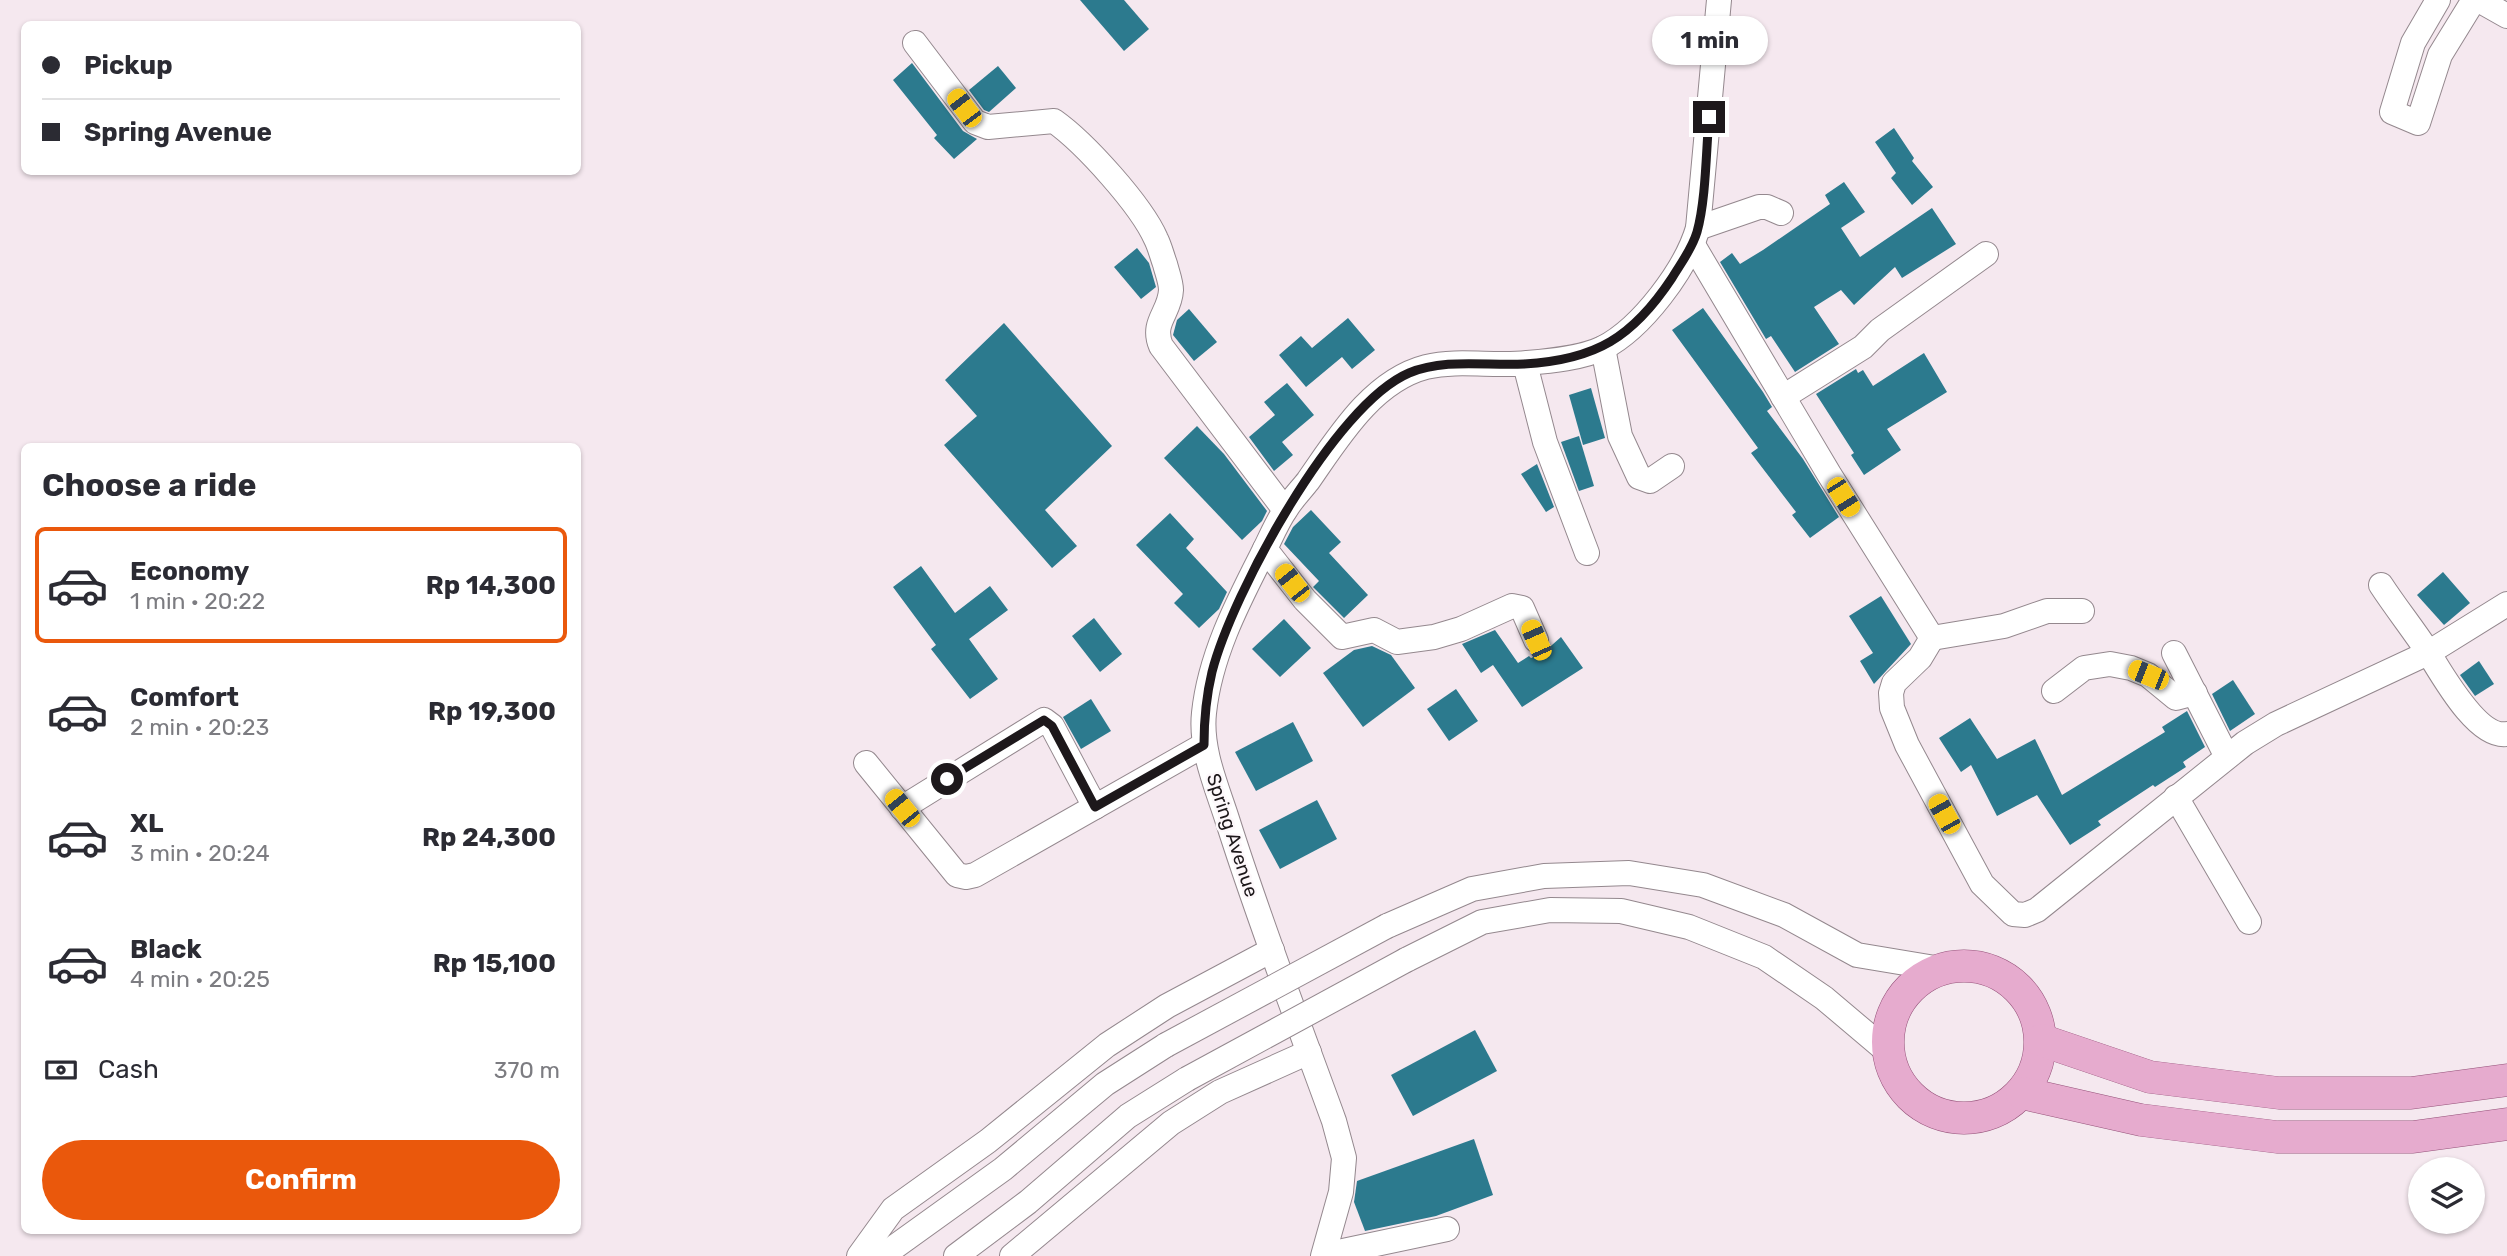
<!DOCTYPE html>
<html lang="en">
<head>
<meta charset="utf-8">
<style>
  :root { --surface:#fff; --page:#f2f2f3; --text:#2b2b33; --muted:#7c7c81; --line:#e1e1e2; --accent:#ea580c }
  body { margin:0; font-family:Rubik,sans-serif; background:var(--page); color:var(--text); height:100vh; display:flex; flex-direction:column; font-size:26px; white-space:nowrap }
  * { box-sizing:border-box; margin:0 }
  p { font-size:23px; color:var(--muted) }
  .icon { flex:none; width:38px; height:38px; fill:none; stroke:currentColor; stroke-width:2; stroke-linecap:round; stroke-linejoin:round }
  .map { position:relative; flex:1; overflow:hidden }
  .sheet { position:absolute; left:21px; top:443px; width:560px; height:791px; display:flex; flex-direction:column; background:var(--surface); border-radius:10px; box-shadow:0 2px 5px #0004 }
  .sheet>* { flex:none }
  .hud { position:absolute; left:21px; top:21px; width:560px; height:154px; border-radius:10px; box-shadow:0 2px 5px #0004; display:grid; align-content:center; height:154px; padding:0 21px; background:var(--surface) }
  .buttons { position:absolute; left:2408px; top:1157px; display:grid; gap:14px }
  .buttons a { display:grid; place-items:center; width:77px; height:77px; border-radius:50%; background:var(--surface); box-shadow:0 2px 5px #0004; font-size:35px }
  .end { position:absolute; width:32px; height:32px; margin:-16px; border:9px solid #1d181b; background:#fff; box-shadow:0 0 0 4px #fff }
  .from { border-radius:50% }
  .bubble { position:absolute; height:49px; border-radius:24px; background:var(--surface); box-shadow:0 2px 5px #0004; font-size:23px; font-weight:700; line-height:49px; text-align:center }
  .car { position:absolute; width:21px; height:42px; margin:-21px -10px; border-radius:9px; box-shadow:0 0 5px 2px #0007; background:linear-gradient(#f5c518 24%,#345 0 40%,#f5c518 0 76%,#345 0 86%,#f5c518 0) }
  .hud b { display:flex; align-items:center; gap:24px; height:66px; font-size:26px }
  .hud b+b { border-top:2px solid var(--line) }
  .hud i { width:18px; height:18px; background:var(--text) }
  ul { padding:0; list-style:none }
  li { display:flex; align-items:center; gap:21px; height:116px; margin:0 14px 10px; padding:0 7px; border:4px solid transparent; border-radius:10px }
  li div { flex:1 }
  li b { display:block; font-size:26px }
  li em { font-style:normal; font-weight:700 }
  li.current { border-color:var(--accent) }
  li>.icon { width:63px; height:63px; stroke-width:1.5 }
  h2 { padding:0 21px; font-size:32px; line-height:84px }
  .pay { display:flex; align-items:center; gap:18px; height:77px; padding:0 21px; font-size:26px }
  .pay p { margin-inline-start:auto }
  .button { display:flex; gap:14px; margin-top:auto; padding:14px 21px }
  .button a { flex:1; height:80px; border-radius:42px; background:var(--accent); color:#fff; font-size:28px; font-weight:700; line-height:80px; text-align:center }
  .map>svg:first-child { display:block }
  .building { fill:#2c7a8e }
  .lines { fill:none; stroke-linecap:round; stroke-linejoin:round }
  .minor-casing { stroke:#94888e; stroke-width:26 }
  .major-casing { stroke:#95537a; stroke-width:33 }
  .minor { stroke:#fff; stroke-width:24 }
  .major { stroke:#e6abce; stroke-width:32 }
  .minor-bridge-casing { stroke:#94888e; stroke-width:26; stroke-linecap:butt }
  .minor-bridge { stroke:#fff; stroke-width:24 }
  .route { stroke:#1d181b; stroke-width:9 }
  .labels { text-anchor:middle; stroke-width:5; stroke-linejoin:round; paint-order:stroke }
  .street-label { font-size:19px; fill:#1d181b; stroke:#fdf8fb }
</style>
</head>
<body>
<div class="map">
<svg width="2507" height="1256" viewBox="0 0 2507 1256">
  <rect width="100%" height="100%" fill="#f5e8ef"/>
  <g class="building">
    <path d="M1080,0h44l25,29 -25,22z"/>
    <path d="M912,63l51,68 14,8 -23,20 -20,-21 3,-3 -44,-55z"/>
    <path d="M998,66l18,22 -27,24 -5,-2 -15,-20z"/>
    <path d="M1894,128l20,30 -2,3 21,26 -21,18 -21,-27 5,-5 -21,-31z"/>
    <path d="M1844,182l21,30 -24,16 19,29 72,-49 24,36 -54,34 -7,-11 -41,38 -13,-15 -27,17 25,37 -44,28 -24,-36 -5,3 -46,-77 12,-9 8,11 23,-14 67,-46 -5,-9z"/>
    <path d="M1137,248l12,15 7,24 -15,12 -27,-32z"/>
    <path d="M1703,308l60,84 9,15 -5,4 36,48 36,58 -29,21 -18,-23 4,-3 -45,-59 7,-5 -86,-118z"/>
    <path d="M1189,309l28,33 -23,19 -21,-26 4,-15z"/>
    <path d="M1348,318l27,32 -23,19 -10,-12 -36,30 -27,-32 22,-19 11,12z"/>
    <path d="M1004,323l108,123 -67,64 32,36 -25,22 -108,-123 33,-29 -32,-36z"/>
    <path d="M1924,353l23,39 -60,37 14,21 -37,25 -13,-20 3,-2 -38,-59 40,-25 2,4 5,-3 10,16z"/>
    <path d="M1287,383l27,32 -32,27 11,13 -19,16 -25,-34 26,-22 -11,-13z"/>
    <path d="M1591,388l14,50 -22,7 -14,-50z"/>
    <path d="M1197,426l27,28 43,57 -5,10 -20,19 -78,-82z"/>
    <path d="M1579,436l15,50 -15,5 -18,-49z"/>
    <path d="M1537,464l17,43 -8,5 -25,-38z"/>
    <path d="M1311,510l30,32 -12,11 39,42 -24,23 -31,-31 6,-6 -35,-37 9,-17z"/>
    <path d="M1170,513l24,26 -8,9 41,44 -8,17 -20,19 -25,-25 9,-9 -47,-49z"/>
    <path d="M921,566l34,47 35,-27 18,24 -39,29 29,40 -28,20 -39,-50 5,-4 -43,-58z"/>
    <path d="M2443,572l27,31 -26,22 -27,-30z"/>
    <path d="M1881,596l30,48 -37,40 -14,-23 13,-8 -24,-37z"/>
    <path d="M1094,618l28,36 -22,18 -28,-36z"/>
    <path d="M1284,619l27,29 -31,29 -28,-28z"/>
    <path d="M1495,630l23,33 11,-7 2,2 12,-5 18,-16 22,31 -61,39 -29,-42 -12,8 -19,-29z"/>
    <path d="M1372,646l19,9 24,33 -52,39 -40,-54 31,-23z"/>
    <path d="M2479,661l15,23 -19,12 -15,-21z"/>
    <path d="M2233,680l22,34 -25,17 -18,-37z"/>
    <path d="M1456,689l22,32 -29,20 -22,-32z"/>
    <path d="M1091,699l20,32 -30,18 -18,-32z"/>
    <path d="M2187,711l18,36 -22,15 3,5 -31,20 -2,-2 -55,36 3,4 -31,20 -33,-50 -40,21 -26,-51 -10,7 -22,-34 31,-20 27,41 38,-20 27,56 103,-63 -3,-5z"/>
    <path d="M1293,722l20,39 -57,30 -21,-39z"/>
    <path d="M1317,800l20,39 -57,30 -21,-39z"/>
    <path d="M1475,1030l22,41 -84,45 -22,-41z"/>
    <path d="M1474,1139l19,56 -57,21 -71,15 -11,-29 3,-21z"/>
  </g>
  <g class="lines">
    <defs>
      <g id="minor">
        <path d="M2438,0l-25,43 -21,69 26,11 22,-68 32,-52"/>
        <path d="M2484,3l23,13"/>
        <path d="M915,43l60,79 13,5 66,-6c31,22 87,84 102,118 4,8 6,17 9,25 2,8 6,18 6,26 -1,23 -20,32 -10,56l124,164"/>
        <path d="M1698,228l61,-21h8l14,6"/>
        <path d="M1693,245l136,229 103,164 -12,20 -26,25 -3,10 1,15 15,37 75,139 31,30 12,1 12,-5 208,-167 31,-19 152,-71 79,-49"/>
        <path d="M1603,348l17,88 19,41 11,4 22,-15"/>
        <path d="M1525,364l20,78 42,111"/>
        <path d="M1783,397l80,-50 17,-17 106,-76"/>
        <path d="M1265,549l40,51 37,37 32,-7 23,12 37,-5 27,-8 51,-23 10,2 14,32"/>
        <path d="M2381,585c15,23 32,44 47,67 14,22 49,87 79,82"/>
        <path d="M1932,638l72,-12 43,-15h35"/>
        <path d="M2174,653l53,104"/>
        <path d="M2054,691l30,-23 26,-4 21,4 17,7 28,23 19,-5"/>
        <path d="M866,763l91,112 9,2 9,-2 229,-130"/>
        <path d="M2176,797l73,125"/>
        <path d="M902,808l142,-88 8,6 43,81"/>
        <path d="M1387,926l85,-37 72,-13 85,-3 74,12 81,30 73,40 84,14"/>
        <path d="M1406,960l76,-38 68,-12 71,1 68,16 75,30 60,41 64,54"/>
        <path d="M1324,1255l123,-26"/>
        <path d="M859,1256l34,-47 95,-68 119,-96 60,-39 105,-56"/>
        <path d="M882,1256l121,-87 102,-85 61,-39"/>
        <path d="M956,1256l72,-54 100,-86 59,-37"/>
        <path d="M1012,1256l159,-133 49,-31 89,-40"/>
        <path d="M1323,1256l18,-64 3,-34 -10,-37c-36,-99 -74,-198 -106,-299 -11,-35 -28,-72 -24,-109 6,-58 34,-111 60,-162 7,-14 13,-29 22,-42 6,-10 15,-19 22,-28 30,-43 64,-100 118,-114 33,-8 68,0 101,-4 24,-2 55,-5 76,-15 39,-20 83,-79 95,-120l21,-228"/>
      </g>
      <g id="major">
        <circle cx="1964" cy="1042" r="76"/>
        <path d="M2041,1040l109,37 129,16h132l96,-13"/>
        <path d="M2022,1093l119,27 136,17h136l94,-13"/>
      </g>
    </defs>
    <use href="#minor" class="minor-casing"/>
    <use href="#major" class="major-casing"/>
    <use href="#minor" class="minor"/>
    <use href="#major" class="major"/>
    <defs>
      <g id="minor-bridge">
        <path d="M1166,1045l221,-119"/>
        <path d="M1187,1079l219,-119"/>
      </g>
    </defs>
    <use href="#minor-bridge" class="minor-bridge-casing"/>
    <use href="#minor-bridge" class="minor-bridge"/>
  </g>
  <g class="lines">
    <path class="route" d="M947,779l97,-59 8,6 43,81 109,-62c0,-25 2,-48 8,-73 20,-78 122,-267 197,-299 36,-15 77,-7 115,-9 72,-4 109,-27 148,-86 9,-15 20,-29 25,-46 9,-32 9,-81 12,-115"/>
  </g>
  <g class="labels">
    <g class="street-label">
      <text transform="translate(1233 835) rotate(72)" y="7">Spring Avenue</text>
    </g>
  </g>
</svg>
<div class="buttons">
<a><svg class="icon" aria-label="layers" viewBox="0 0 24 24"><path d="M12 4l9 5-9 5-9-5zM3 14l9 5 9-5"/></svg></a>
</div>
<i class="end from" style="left:947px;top:779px"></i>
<i class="end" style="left:1709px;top:117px"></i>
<div class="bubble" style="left:1652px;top:16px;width:116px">1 min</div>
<i class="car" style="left:964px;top:108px;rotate:323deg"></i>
<i class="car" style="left:1843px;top:497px;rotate:148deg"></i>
<i class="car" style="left:1292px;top:583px;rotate:322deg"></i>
<i class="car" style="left:1536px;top:640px;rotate:336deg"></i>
<i class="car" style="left:2148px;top:675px;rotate:292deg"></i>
<i class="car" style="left:902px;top:808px;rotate:321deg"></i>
<i class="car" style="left:1944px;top:814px;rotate:331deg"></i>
<div class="hud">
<b><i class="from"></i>Pickup</b>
<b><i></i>Spring Avenue</b>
</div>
<section class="sheet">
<h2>Choose a ride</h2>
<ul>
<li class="current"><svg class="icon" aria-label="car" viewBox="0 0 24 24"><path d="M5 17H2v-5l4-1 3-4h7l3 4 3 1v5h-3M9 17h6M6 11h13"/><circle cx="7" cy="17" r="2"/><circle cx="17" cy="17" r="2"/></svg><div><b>Economy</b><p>1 min · 20:22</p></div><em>Rp 14,300</em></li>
<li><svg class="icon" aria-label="car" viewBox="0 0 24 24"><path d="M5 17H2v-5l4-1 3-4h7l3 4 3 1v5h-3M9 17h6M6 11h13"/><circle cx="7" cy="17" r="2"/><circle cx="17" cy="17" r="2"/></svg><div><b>Comfort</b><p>2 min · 20:23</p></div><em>Rp 19,300</em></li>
<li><svg class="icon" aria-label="car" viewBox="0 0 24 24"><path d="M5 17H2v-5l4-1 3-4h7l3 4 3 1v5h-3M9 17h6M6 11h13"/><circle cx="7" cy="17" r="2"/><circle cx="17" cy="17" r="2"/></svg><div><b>XL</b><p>3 min · 20:24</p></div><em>Rp 24,300</em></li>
<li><svg class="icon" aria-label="car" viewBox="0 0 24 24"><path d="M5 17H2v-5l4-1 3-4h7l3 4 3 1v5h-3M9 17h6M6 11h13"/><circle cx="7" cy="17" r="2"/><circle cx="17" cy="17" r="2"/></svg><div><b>Black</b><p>4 min · 20:25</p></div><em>Rp 15,100</em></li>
</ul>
<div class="pay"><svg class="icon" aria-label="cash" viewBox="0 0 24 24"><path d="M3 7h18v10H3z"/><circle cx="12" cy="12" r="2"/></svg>Cash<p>370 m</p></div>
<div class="button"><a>Confirm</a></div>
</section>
</div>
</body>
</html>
